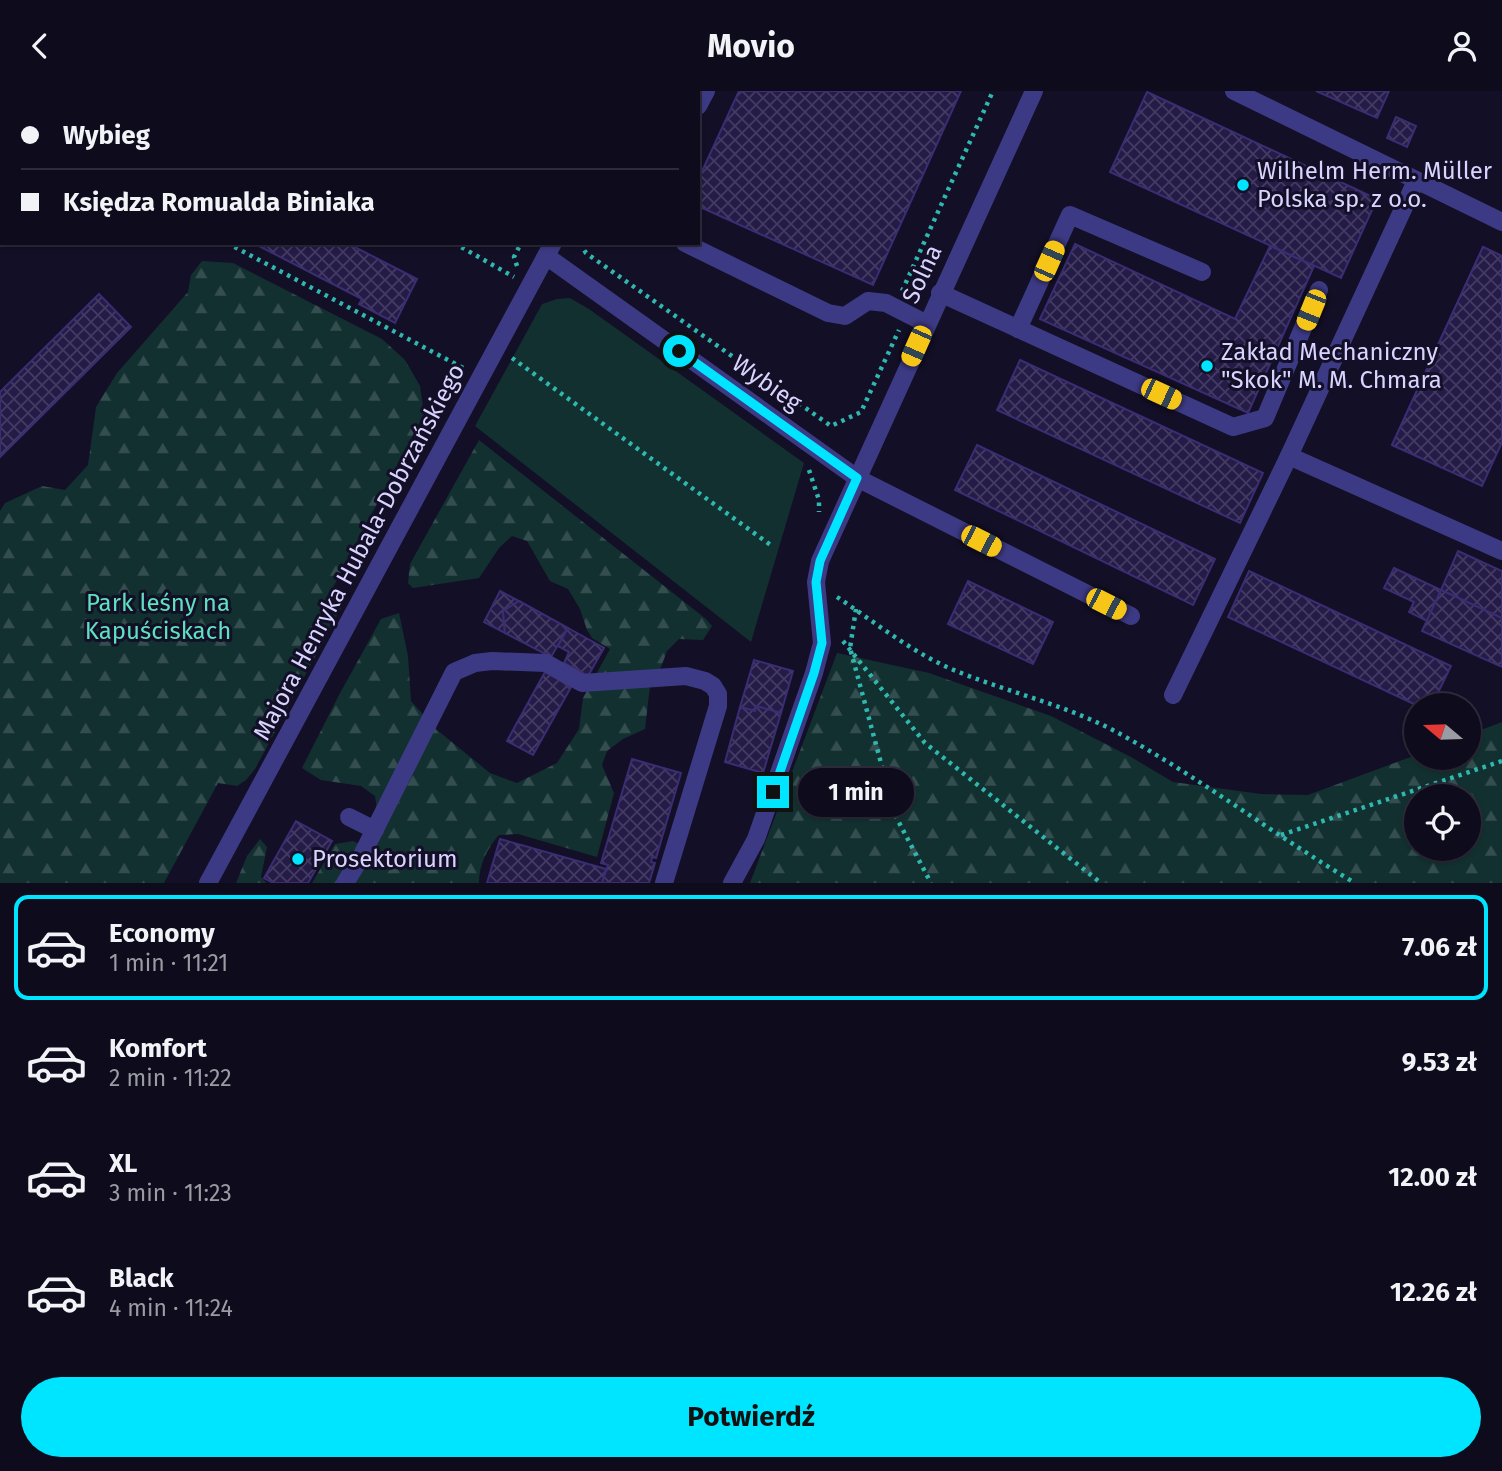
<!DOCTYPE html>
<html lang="pl">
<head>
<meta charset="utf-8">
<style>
  :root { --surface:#0e0b1c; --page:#171425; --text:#f1f3f6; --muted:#9b9ba3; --line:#2e2b3b; --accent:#00e5ff }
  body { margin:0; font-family:"Fira Sans",sans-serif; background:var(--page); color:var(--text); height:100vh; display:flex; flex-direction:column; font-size:26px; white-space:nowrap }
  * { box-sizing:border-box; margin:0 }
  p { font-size:23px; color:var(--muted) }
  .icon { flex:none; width:38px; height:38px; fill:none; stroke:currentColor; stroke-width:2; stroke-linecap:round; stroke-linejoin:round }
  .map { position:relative; height:792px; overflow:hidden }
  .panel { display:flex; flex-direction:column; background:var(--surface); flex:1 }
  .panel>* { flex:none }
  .guide { position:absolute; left:0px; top:0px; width:700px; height:154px; box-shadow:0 2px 5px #0004,0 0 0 2px var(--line); display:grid; align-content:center; height:154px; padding:0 21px; background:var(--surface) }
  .needle { width:46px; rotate:289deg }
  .fabs { position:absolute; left:1404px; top:602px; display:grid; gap:14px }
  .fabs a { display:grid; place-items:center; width:77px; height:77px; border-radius:50%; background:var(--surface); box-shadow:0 2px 5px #0004,0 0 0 2px var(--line); font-size:35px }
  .end { position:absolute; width:32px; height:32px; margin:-16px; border:9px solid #00e5ff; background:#111; box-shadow:0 0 0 4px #111 }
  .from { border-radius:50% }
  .bubble { position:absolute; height:49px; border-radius:24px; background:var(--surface); box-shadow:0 2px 5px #0004,0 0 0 2px var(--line); font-size:23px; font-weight:700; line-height:49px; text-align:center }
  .car { position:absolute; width:21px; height:42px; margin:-21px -10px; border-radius:9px; box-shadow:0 0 5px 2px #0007; background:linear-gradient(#f5c518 24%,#345 0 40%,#f5c518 0 76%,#345 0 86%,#f5c518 0) }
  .guide b { display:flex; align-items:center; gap:24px; height:66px; font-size:26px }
  .guide b+b { border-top:2px solid var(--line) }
  .guide i { width:18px; height:18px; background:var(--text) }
  ul { padding:12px 0 0; list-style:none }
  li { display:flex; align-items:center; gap:21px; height:105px; margin:0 14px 10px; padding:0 7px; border:4px solid transparent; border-radius:14px }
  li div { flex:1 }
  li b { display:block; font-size:26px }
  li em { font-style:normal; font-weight:700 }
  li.active { border-color:var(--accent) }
  li>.icon { width:63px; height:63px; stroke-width:1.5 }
  .button { display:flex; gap:14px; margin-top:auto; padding:14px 21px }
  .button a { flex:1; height:80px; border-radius:42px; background:var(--accent); color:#111; font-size:28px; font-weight:700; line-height:80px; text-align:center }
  header { display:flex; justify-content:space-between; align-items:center; height:91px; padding:0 21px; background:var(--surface); font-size:32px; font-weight:700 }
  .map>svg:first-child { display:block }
  .green { fill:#12302f }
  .forest { fill:url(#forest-firs); fill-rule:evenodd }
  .building { fill:url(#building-cross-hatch); stroke:#3b2d73; stroke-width:2 }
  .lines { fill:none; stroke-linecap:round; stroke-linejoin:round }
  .path { stroke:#2fb8b0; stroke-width:4.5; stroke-dasharray:3.5 5; stroke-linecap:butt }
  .minor { stroke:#3d3a85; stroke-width:18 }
  .route { stroke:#00e5ff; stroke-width:9 }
  .poi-dot { fill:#00e5ff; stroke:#130f26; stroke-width:2.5 }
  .labels { text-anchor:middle; stroke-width:6; stroke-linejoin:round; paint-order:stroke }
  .poi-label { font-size:24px; fill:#d9d4ff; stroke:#130f26; text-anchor:start }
  .street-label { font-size:24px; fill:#d9d4ff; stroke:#130f26 }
  .park-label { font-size:24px; fill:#5fe0c0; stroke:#130f26 }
</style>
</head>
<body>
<header><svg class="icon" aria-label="back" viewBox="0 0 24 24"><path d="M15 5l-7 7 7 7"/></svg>Movio<svg class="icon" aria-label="person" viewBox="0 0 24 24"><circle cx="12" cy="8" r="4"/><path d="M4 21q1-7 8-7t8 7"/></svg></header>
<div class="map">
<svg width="1502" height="792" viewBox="0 0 1502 792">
  <defs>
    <pattern id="forest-firs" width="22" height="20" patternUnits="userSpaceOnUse" patternTransform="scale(1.75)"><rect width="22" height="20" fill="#12302f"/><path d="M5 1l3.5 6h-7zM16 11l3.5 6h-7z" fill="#344d4e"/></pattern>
    <pattern id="building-cross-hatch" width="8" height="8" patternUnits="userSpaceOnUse" patternTransform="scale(1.75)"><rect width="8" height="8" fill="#241b47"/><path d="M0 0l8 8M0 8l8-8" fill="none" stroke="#433b63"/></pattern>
  </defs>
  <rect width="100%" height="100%" fill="#130f26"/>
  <path class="green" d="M570,207l19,11 215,154 -53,179 -276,-216 67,-122 15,-5z"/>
  <g class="forest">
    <path d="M202,170l31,2 149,76 23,21 15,26 4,28 -97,185 14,9 -86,161 -9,11 -9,6 -19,-3 -54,100h-164v-372l5,-8 37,-17 23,4 23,-25 8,-58 21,-34 71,-81 3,-17z"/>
    <path d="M479,349l227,179 6,7 -9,14 -24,-1 -12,12 -6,16 -11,19 -5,43 -22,10 -16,12 -5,14 12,28 -17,64 -79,-23 -19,1c-12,13 -20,30 -20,48h-167l23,-39 18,-3 13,6 14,-18 -5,-33 -14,-10 -40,-6 -19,-12 37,-73 42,-76 18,-6 9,43 3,45 26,29 53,43 27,10 40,-20 22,-34 4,-31 27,-49 -18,-11 -5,-8 -7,-21 -12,-20 -18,-8 -23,-40 -15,-5 -13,12 -20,30 -66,10 -5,-5 2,-19z"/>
    <path d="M837,562l92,20 122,43 80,41 42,25 88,12 47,1 108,-40v3h52v-23l34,-13v161h-752zM1468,705v53h-52v-53z"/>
    <path d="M260,748l7,8 -6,30 6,6h-31l11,-27z"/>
  </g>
  <g class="building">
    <path d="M0,0h42l-40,2 -2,50z"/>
    <path d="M277,0h93l3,2h-93z"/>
    <path d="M739,0h222l-88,194 -175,-79v-26z"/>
    <path d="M1316,0h73l-12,27z"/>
    <path d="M1147,1l230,107 -36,79 -231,-106z"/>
    <path d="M1396,26l20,9 -9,21 -20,-9z"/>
    <path d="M253,152h94l70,36 -22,44 -36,-19 3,-5z"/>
    <path d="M1075,153l160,75 35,-73 44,20 -66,147 -208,-94z"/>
    <path d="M1483,156l19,9v27l-81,175 -29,-13z"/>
    <path d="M1483,156l19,9v186l-20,44 -90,-41z"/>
    <path d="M99,203l32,33 -131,130v-65z"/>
    <path d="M1020,269l243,113 -23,50 -243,-113z"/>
    <path d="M977,354l238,114 -22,46 -238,-115z"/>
    <path d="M1458,460l44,20v47l-61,-28z"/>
    <path d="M1394,477l47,22 -14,31 -18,-9 5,-10 -30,-14z"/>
    <path d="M1249,480l202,95 -19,39h-16l-188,-88z"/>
    <path d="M968,490l85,41 -20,42 -85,-40z"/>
    <path d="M1441,499l61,28v49l-80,-36z"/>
    <path d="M500,500l19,10 -16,10 2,22 -21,-11z"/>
    <path d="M519,510l49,27 -17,29 -46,-24 -2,-22z"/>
    <path d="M568,537l36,20 -16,28 -24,-13 5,-11 -11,-6z"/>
    <path d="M754,569l39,11 -12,42 -25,-7 -1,5 -15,-4z"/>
    <path d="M545,581l26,15 -38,68 -26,-14z"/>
    <path d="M756,615l25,7 -18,60 -38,-11 15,-55 15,4z"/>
    <path d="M632,668l49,14 -25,85 -4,-1 -1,5 4,1 -6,20h-47l6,-18 -7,-2z"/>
    <path d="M296,730l36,20 -24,42h-35l-9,-5z"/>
    <path d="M500,748l106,30 -4,14h-115z"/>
  </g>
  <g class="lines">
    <g class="path">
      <path d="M245,0l4,2"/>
      <path d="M227,152l238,126"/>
      <path d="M454,152l60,34"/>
      <path d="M580,152l6,10 245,173 30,-14 38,-82"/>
      <path d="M517,175l-3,-9 7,-14"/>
      <path d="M902,200l91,-200"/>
      <path d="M512,267l260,188"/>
      <path d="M809,379l10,30v12"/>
      <path d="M837,506c36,24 72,53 112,71 56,24 120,37 173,67 81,45 154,101 233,148"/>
      <path d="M856,518l-6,39 45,167 36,68"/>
      <path d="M843,550l82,102 176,140"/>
      <path d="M1281,744l221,-74"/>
    </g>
    <g class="minor">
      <path d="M1234,0l268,131"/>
      <path d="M67,2l2,-2"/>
      <path d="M630,2l1,-2"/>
      <path d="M698,15l8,-15"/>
      <path d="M0,97l2,-3"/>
      <path d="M685,152l143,70 17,3 23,-15 18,2 41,21"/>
      <path d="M546,165l311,222 274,138"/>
      <path d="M940,202l293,134 32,-9 54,-128"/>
      <path d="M1018,238l52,-114 132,57"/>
      <path d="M1289,365l213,95"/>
      <path d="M1173,604l116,-239 127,-275"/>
      <path d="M349,726l26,13"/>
      <path d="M208,792l345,-640"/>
      <path d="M345,792l15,-24 94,-187 21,-9 17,-2 54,2 36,20 104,-7 19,5 8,5 5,8v12l-54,177"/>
      <path d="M732,792l24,-44 58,-166 8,-30 -6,-61 4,-21 214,-470"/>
    </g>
  </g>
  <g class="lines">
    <path class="route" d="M679,260l178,127 -37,83 -4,21 6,61 -8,30 -41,119"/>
  </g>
  <g class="poi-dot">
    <circle cx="1243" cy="94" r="7"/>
    <circle cx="1207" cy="275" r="7"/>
    <circle cx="298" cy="768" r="7"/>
  </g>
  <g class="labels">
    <g class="poi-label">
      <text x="1257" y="88">Wilhelm Herm. Müller<tspan x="1257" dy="28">Polska sp. z o.o.</tspan></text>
      <text x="1221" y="269">Zakład Mechaniczny<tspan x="1221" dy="28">"Skok" M. M. Chmara</tspan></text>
      <text x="312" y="776">Prosektorium</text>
    </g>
    <g class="street-label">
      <text transform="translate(922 183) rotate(-65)" y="8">Solna</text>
      <text transform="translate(767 292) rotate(35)" y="8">Wybieg</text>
      <text transform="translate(359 461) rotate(-62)" y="8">Majora Henryka Hubala-Dobrzańskiego</text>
    </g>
    <g class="park-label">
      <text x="158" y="520">Park leśny na<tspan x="158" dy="28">Kapuściskach</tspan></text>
    </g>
  </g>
</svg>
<div class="fabs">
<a><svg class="needle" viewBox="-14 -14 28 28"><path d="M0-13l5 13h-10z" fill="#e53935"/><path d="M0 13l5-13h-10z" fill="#9b9ba3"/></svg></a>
<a><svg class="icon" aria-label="locate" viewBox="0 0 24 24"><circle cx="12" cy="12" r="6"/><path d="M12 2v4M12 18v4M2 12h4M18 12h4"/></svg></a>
</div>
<i class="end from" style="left:679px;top:260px"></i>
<i class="end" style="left:773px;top:701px"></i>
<div class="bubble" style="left:798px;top:677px;width:116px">1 min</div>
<i class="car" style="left:1049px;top:170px;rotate:24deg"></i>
<i class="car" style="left:1311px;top:219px;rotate:202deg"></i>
<i class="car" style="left:916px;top:255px;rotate:204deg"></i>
<i class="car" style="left:1161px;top:303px;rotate:115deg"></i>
<i class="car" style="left:981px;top:450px;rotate:117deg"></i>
<i class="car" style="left:1106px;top:513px;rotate:117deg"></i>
<div class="guide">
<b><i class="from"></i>Wybieg</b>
<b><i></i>Księdza Romualda Biniaka</b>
</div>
</div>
<section class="panel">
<ul>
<li class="active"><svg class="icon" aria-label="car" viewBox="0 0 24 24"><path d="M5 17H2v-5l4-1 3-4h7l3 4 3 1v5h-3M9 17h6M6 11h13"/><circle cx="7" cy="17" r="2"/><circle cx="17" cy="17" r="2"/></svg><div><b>Economy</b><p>1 min · 11:21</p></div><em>7.06 zł</em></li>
<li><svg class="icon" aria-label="car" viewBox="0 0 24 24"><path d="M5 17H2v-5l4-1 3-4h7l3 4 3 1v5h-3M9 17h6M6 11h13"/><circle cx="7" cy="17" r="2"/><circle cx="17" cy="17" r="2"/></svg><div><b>Komfort</b><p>2 min · 11:22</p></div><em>9.53 zł</em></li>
<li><svg class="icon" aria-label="car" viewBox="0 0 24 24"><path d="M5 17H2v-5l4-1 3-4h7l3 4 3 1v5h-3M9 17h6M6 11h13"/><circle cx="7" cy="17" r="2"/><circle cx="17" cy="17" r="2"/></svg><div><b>XL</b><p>3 min · 11:23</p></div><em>12.00 zł</em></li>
<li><svg class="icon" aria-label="car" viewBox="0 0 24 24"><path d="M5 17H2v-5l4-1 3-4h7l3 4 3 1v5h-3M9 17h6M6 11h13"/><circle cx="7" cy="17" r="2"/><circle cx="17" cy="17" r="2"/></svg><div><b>Black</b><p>4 min · 11:24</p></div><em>12.26 zł</em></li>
</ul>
<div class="button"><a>Potwierdź</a></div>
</section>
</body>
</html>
